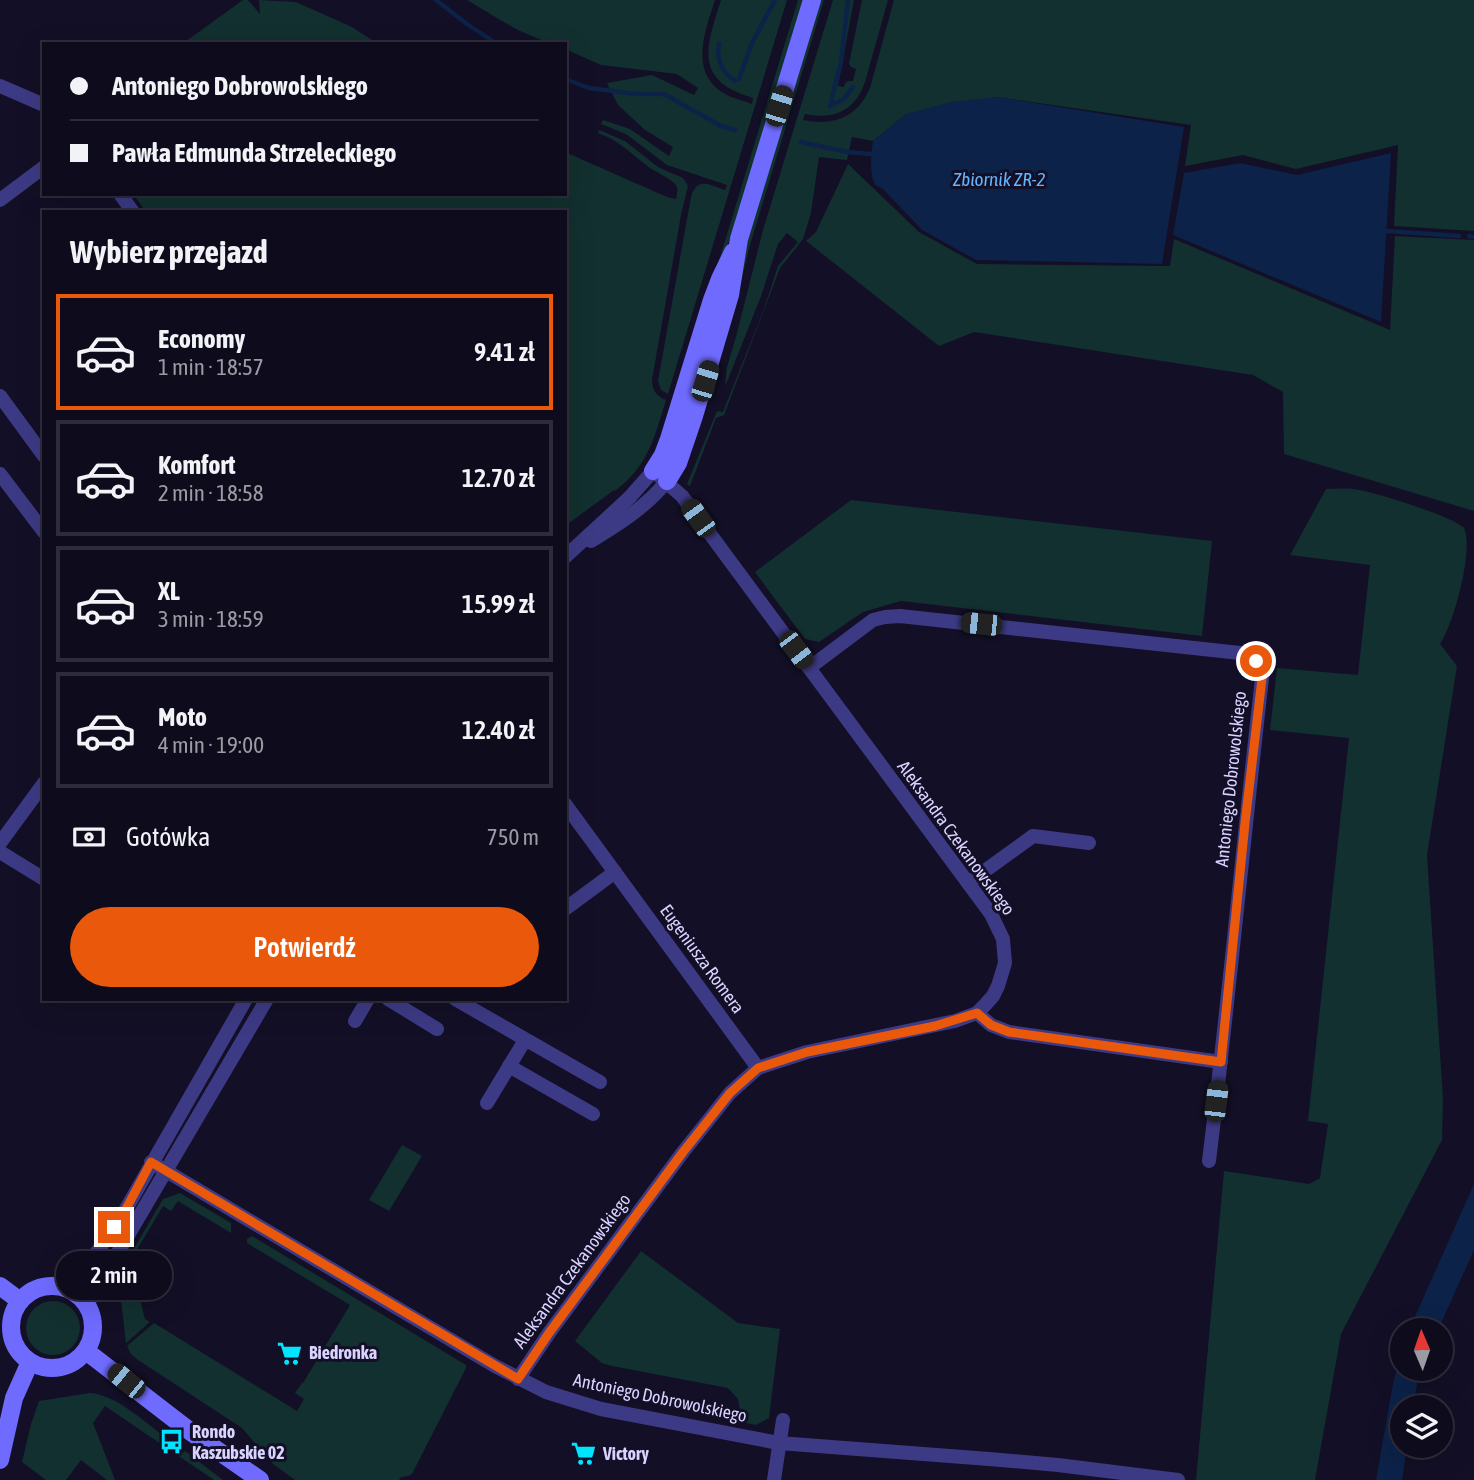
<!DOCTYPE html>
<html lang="pl">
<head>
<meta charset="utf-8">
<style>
  :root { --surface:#0e0b1c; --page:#171425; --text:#f1f3f6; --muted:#9b9ba3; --line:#2e2b3b; --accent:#ea580c }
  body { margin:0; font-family:"Asap Condensed",sans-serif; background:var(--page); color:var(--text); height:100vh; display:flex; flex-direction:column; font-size:26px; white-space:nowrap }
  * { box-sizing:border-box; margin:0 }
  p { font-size:23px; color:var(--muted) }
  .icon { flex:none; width:38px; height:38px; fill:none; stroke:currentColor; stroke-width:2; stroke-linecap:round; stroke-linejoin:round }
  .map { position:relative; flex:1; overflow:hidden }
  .side { position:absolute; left:42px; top:210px; width:525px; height:791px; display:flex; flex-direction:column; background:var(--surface); border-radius:0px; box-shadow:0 7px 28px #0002,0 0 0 2px var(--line) }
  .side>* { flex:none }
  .top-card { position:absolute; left:42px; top:42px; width:525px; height:154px; border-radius:0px; box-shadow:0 7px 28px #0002,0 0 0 2px var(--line); display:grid; align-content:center; height:154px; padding:0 28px; background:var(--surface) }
  .needle { width:46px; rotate:358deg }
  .controls { position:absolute; left:1390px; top:1318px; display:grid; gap:14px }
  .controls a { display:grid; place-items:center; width:63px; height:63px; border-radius:50%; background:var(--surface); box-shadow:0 7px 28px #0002,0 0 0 2px var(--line); font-size:35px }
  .end { position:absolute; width:32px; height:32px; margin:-16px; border:9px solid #ea580c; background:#fff; box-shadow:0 0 0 4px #fff }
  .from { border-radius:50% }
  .bubble { position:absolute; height:49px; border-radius:24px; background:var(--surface); box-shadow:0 7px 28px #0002,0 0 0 2px var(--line); font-size:23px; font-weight:600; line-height:49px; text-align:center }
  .car { position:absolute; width:21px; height:42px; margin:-21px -10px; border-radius:9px; box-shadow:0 0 5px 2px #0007; background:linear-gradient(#222 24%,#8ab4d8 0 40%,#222 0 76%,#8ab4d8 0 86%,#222 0) }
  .top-card b { display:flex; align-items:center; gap:24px; height:66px; font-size:26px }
  .top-card b+b { border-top:2px solid var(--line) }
  .top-card i { width:18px; height:18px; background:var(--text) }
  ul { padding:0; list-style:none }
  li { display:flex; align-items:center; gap:21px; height:116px; margin:0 14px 10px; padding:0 14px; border:4px solid var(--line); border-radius:0px }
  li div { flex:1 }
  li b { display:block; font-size:26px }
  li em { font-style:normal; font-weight:600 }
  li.selected { border-color:var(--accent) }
  li>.icon { width:63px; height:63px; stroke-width:1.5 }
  h2 { padding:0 28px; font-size:32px; line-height:84px }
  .pay { display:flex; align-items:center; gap:18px; height:77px; padding:0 28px; font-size:26px }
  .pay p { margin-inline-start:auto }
  .button { display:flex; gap:14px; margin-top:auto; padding:14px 28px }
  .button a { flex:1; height:80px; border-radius:42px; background:var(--accent); color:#fff; font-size:28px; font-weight:600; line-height:80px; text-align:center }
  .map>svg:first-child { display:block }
  .green { fill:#12302f }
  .water { fill:#0c2248 }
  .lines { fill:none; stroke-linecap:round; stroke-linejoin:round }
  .stream { stroke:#0c2248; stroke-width:4.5 }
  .street { stroke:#3d3a85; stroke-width:14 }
  .secondary { stroke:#6f6bff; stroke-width:18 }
  .route { stroke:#ea580c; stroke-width:9 }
  .labels { text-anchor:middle; stroke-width:6; stroke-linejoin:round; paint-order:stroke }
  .street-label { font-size:18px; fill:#d9d4ff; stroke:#130f26 }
  .poi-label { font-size:18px; font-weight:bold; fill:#d9d4ff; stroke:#130f26; text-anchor:start }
  .water-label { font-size:19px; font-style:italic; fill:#62b6ff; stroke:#130f26 }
</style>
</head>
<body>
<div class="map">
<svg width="1474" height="1480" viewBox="0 0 1474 1480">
  <rect width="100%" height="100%" fill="#130f26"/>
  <g class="green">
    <path d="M243,0h5l12,14 -1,-14 37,2 56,25 26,17h-196z"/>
    <path d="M467,0h248c-11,34 -28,77 16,97 6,2 14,4 21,7l1,-6c-60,-18 -47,-50 -32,-98h66l-119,394 -7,-4 -3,-9 33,-184c6,-21 19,-12 34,-7l2,-5 -60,-20 -41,-31 -25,-10 2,-4 27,9 39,27 4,-9 -28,-17 -27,-25 -11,-22 45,-8 42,20 4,-7 -21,-14 -76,-9 -36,-16v-5c-32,0 -70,-28 -98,-44z"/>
    <path d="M798,0h5l-72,236 -23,61z"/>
    <path d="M820,0h4l-74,245 -18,74 -14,48 -4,27 -4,-1 -3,-6 40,-148z"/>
    <path d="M833,0h21l-16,86 6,1 1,-4 3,-2h5l3,-12 -5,-2 -2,-3 13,-64h26l-23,82c-10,29 -31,38 -60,32l-2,6c30,6 54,-2 67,-32l24,-88h580v231l-80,-5 4,-81 -102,24 -53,-14 -58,11 6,-41 -194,-28 -91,17 -33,27 -21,-4 -5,23 -28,-3 -8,56 -8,26 -23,29 -56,147 -8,3 -26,68 -3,-2 30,-73 6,1 41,-103 14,-43 20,-24 -11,-9 -9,11 -17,52 -34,86 -2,2 2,-17 10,-34 26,-103z"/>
    <path d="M599,130l26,11 33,26 25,11 5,8 -7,29 -29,165c0,10 4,16 14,20 -12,38 -17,65 -51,91l-1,-1 -49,36v-314h-419l-13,-18h432v-42l102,45 9,2c1,-6 3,-12 -2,-16 -6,-6 -17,-10 -24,-15 -18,-13 -31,-28 -52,-35z"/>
    <path d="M848,164l71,68 58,32 193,2 4,-27 216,91 5,-94 79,4v271l-190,-57 -1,-62 -30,-17 -279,-43 -35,14 -133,-105 10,-9z"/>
    <path d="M1326,489c9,0 18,-1 27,0 16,1 102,28 111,39 10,21 -10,96 -24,116l17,22 -30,189 16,244 -1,41 -101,194 -26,146h-119l28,-309 85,13 11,-6 8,-54 -20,-3 41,-383 -79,-8 7,-62 81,7 12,-110 -80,-10z"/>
    <path d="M851,500l361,41 -10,95 -301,-35 -38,11 -44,30 -14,-3 -50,-67z"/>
    <path d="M402,1145l20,11 -33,55 -20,-11z"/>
    <path d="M180,1193l51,30v10l-53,-32 -7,10 -8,-5 -34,57 8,28 -17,4 -5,-14 48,-82z"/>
    <path d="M252,1236l214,129v3l-54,106 -4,2 -7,1 -2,3h-104l-22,-16 -31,-36 -104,-68 -7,-6 -4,-8 27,-23 143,88 7,-12 -9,-6 7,-10h1l47,-78 -103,-62v-4z"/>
    <path d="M641,1251l97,72 42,6 -11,89 -13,7 -14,-3 -4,-23 -10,-11 -116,-22 -10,-3 -27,-22z"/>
    <path d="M139,1296l6,23 5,3 -24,21 -5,-43z"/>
    <circle cx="53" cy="1328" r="27"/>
    <path d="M90,1393c26,1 58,32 79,47l-1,2 15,11 2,-2 38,29h-9l-109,-74 -12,17 22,57h-8l-26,-20 -15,20h-20l-24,-18 9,-38 8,-23z"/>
  </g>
  <g class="water">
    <path d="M998,97l186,30 -22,137 -186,-4 -54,-30 -40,-42 -7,-3c-6,-14 -4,-29 -2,-44l33,-27 44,-12z"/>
    <path d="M1391,153l-10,169 -208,-87 11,-62 56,-10 57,12z"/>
    <path d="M1474,1184v66l-36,80h-29z"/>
    <path d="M1402,1348v20l19,1 -4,15 -4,23h-11v39h5l-5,34h-26l16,-91z"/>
  </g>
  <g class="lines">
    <g class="stream">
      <path d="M436,0l31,24 30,20"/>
      <path d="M719,44c-3,16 3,28 16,37"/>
      <path d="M565,79l24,9 47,6h28l57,32 14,4"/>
      <path d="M739,79l13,-36 23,-43"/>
      <path d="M831,102l10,-40 7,-62"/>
      <path d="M830,106l14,-7 9,-12"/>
      <path d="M801,142l46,10 24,2"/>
      <path d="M1387,231l72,5"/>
      <path d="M1469,236l5,1"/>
    </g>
    <g class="street">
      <path d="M0,86l44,19"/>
      <path d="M120,194l13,18"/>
      <path d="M0,200l44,-33"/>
      <path d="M0,396l44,60"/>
      <path d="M0,474l44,58"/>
      <path d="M591,541c28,-17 55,-34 76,-60"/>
      <path d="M809,668l64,-48 12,-3 15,-1 349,38 14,16c-19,163 -34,328 -54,491"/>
      <path d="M565,804l193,264"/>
      <path d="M0,843l44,-60"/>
      <path d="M0,852l44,27"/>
      <path d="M968,883l65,-47 56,7"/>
      <path d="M565,909l50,-37"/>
      <path d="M388,999l49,30"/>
      <path d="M455,999l145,83"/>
      <path d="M977,1013l14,12 18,7 212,30"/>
      <path d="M355,1021l13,-22"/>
      <path d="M509,1066l84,48"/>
      <path d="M487,1103l38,-63"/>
      <path d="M151,1162l344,204 51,26 55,17 178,34 210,16 69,6 120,15"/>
      <path d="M67,1289l22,-25 37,-55 120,-210"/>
      <path d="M87,1305l180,-306"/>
      <path d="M518,1379l31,-46 134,-181 47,-59 28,-25 49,-16 148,-31 22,-8 8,-8 8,-9 5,-10 7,-23 -2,-24 -12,-25 -309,-418 -29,-25 -23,26 -65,60"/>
      <path d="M774,1480l9,-60"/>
    </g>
    <g class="secondary">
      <path d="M653,471l10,-16 6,-16 43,-139 8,-21 13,-27"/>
      <path d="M667,481l11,-18 16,-47 36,-121 9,-56 73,-239"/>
      <path d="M0,1286l20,15"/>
      <circle cx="52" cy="1327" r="41"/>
      <path d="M86,1351l105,81 69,48"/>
      <path d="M0,1460l14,-62 16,-36"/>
    </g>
  </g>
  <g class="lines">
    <path class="route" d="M114,1227l12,-18 25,-47 367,217 31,-46 134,-181 47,-59 28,-25 49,-16 128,-26 42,-13 14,12 18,7 212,30 24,-239 18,-153 -7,-9"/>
  </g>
  <defs>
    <symbol id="supermarket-bare" viewBox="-9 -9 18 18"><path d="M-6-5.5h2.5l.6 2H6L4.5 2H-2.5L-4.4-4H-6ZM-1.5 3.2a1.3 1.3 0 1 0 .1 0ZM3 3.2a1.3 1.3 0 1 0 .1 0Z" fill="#00e5ff" stroke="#130f26" stroke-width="2.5" paint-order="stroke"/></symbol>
    <symbol id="bus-bare" viewBox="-9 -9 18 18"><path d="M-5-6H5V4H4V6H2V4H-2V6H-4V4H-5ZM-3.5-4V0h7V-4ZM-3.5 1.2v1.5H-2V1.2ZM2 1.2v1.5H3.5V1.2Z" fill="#00e5ff" stroke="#130f26" stroke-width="2.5" paint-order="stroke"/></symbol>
  </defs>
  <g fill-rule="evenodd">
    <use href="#supermarket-bare" x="272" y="1336" width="35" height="35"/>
    <use href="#bus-bare" x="154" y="1424" width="35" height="35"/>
    <use href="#supermarket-bare" x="566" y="1436" width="35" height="35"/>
  </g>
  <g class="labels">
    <g class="street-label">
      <text transform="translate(1231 779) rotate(-84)" y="6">Antoniego Dobrowolskiego</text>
      <text transform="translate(956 838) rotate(54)" y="6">Aleksandra Czekanowskiego</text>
      <text transform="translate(702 959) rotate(54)" y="6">Eugeniusza Romera</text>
      <text transform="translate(572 1271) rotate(-54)" y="6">Aleksandra Czekanowskiego</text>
      <text transform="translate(660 1398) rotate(12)" y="6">Antoniego Dobrowolskiego</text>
    </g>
    <g class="poi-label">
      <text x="309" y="1359">Biedronka</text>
      <text x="192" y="1438">Rondo<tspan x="192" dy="21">Kaszubskie 02</tspan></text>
      <text x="603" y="1460">Victory</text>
    </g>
    <g class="water-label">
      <text x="999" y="186">Zbiornik ZR-2</text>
    </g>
  </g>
</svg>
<div class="controls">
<a><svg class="needle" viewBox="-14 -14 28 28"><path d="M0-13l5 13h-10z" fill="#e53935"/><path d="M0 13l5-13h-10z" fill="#9b9ba3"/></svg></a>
<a><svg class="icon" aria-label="layers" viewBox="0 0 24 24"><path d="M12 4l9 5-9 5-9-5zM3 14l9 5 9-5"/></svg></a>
</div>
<i class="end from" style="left:1256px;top:661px"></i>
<i class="end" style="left:114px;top:1227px"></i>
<div class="bubble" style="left:56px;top:1251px;width:116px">2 min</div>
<i class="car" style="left:779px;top:106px;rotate:17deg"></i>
<i class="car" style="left:705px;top:381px;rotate:17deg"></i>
<i class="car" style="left:698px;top:518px;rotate:324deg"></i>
<i class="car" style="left:981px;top:624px;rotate:276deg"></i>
<i class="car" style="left:796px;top:650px;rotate:143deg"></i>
<i class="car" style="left:1216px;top:1101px;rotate:7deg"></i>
<i class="car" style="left:126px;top:1381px;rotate:309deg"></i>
<div class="top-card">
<b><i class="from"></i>Antoniego Dobrowolskiego</b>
<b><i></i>Pawła Edmunda Strzeleckiego</b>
</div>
<section class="side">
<h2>Wybierz przejazd</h2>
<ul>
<li class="selected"><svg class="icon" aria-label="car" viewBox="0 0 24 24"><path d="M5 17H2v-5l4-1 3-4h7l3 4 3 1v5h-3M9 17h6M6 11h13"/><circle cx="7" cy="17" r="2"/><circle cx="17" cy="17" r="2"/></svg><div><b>Economy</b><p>1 min · 18:57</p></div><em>9.41 zł</em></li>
<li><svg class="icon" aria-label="car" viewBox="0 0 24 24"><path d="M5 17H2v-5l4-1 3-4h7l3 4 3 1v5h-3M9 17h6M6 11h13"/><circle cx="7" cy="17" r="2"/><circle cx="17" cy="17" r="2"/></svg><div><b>Komfort</b><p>2 min · 18:58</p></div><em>12.70 zł</em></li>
<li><svg class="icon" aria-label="car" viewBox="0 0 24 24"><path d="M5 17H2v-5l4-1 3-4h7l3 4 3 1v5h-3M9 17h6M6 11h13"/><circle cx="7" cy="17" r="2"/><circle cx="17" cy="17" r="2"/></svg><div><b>XL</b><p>3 min · 18:59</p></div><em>15.99 zł</em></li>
<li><svg class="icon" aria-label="car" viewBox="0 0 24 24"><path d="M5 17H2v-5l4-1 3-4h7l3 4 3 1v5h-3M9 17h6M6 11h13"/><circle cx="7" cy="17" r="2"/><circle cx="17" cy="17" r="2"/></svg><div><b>Moto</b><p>4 min · 19:00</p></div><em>12.40 zł</em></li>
</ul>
<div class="pay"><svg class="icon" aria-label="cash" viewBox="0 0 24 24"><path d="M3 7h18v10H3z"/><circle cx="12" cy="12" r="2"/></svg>Gotówka<p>750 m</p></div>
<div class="button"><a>Potwierdź</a></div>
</section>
</div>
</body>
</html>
